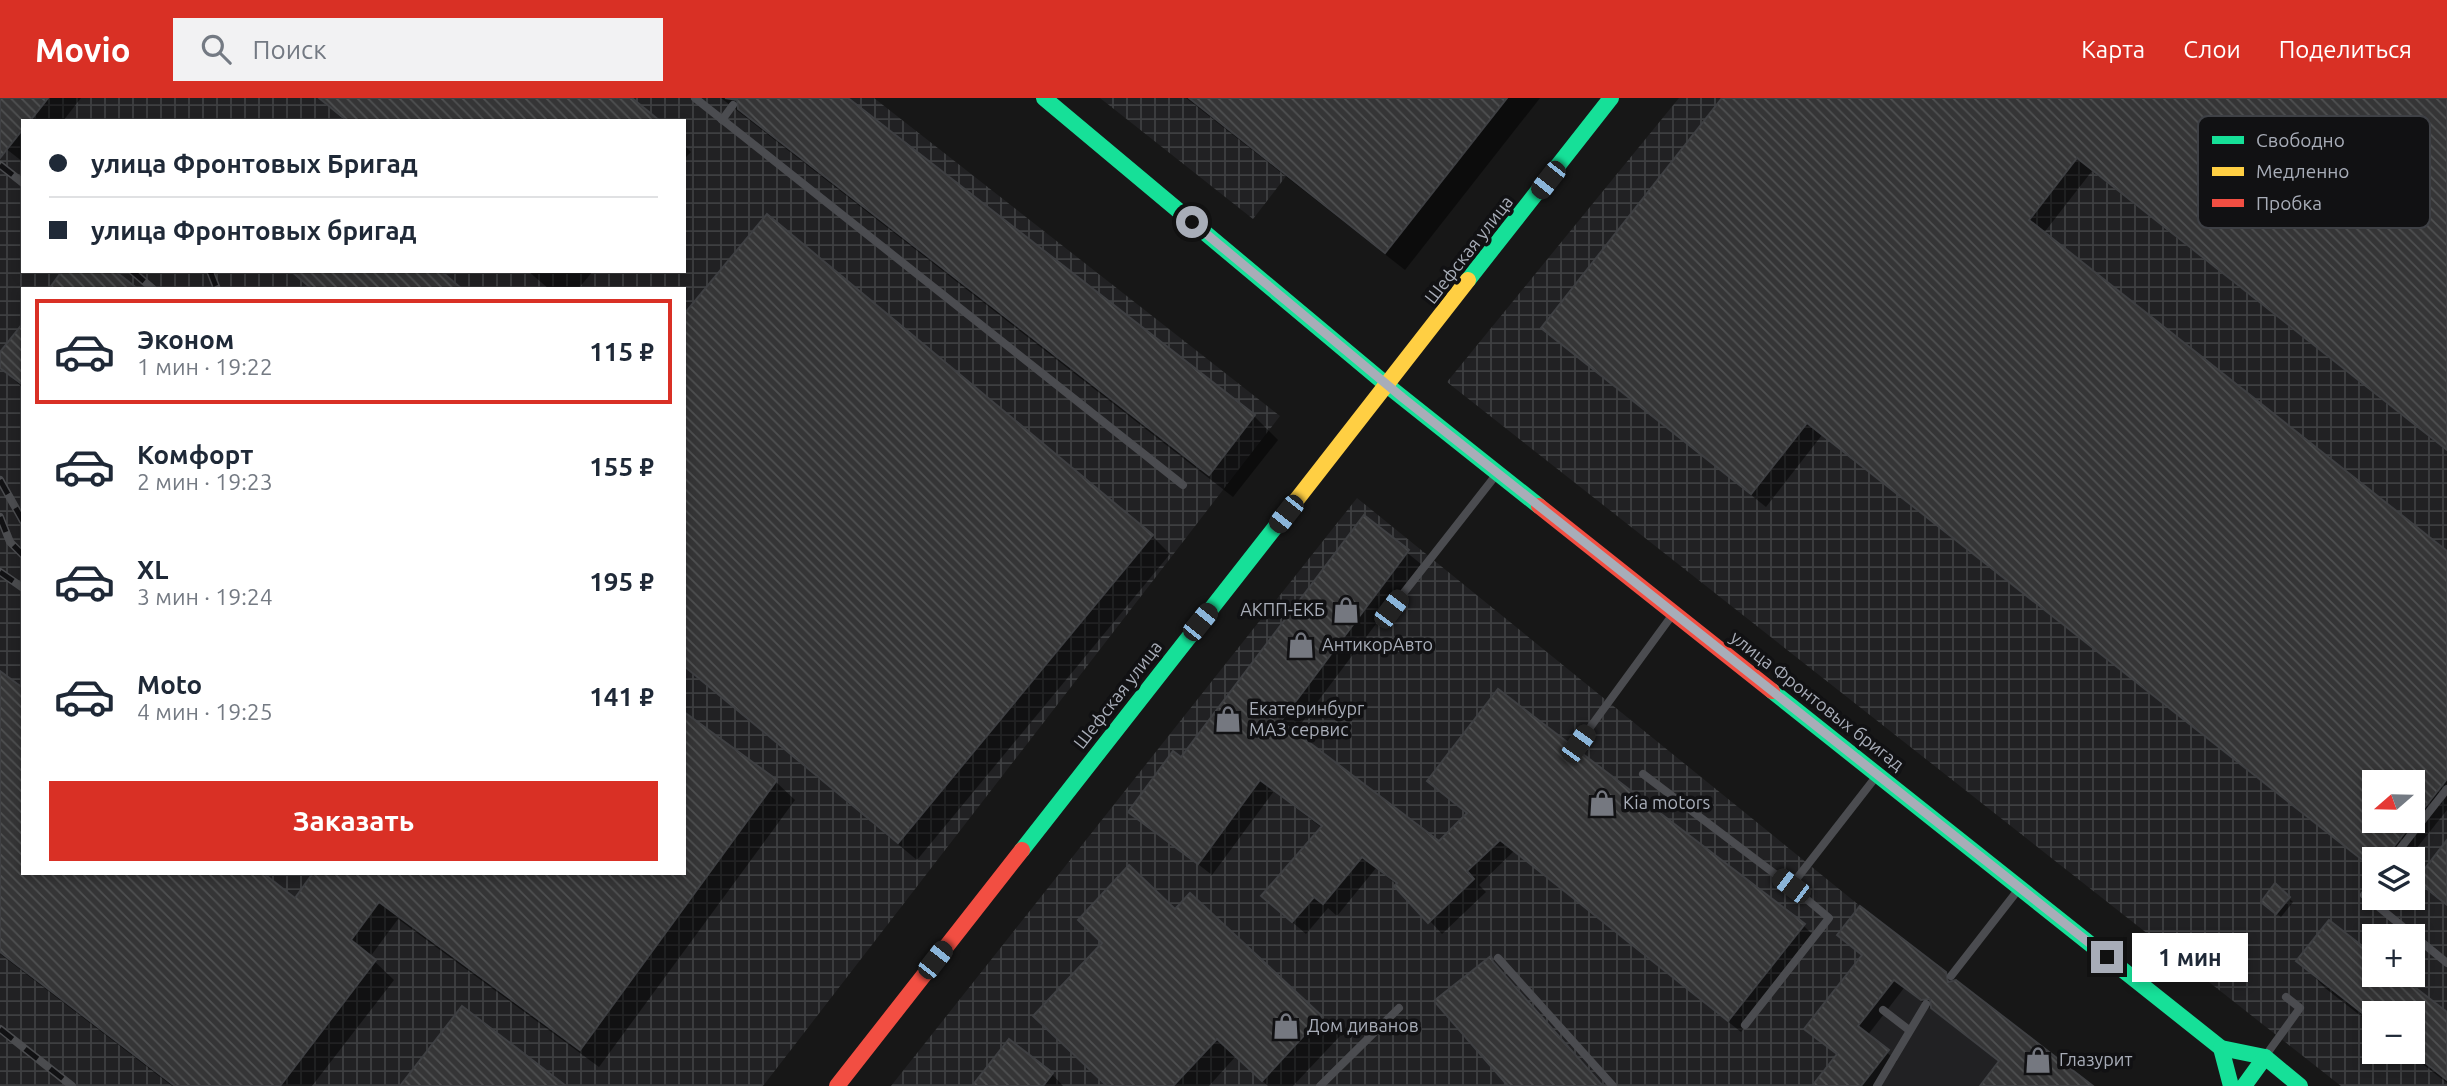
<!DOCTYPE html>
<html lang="ru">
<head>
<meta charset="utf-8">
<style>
  :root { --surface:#fff; --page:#f2f2f3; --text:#1f2937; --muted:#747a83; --line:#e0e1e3; --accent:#d93025 }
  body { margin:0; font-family:Ubuntu,sans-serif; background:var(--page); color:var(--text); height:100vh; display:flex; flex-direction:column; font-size:26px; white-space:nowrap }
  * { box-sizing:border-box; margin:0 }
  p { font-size:23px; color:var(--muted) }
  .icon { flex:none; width:38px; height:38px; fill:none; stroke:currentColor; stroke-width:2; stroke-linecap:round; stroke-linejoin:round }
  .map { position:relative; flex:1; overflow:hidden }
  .side { position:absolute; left:21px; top:189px; width:665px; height:588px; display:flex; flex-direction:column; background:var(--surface); border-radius:0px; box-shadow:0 4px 10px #0003 }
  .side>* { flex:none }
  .guide { position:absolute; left:21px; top:21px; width:665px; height:154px; border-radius:0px; box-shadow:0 4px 10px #0003; display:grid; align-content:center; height:154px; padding:0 28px; background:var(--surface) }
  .needle { width:46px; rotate:250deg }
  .buttons { position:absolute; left:2362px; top:672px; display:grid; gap:14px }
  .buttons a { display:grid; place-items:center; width:63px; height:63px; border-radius:0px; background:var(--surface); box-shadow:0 4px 10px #0003; font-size:35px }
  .end { position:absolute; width:32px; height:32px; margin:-16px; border:9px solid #a8adb8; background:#111; box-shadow:0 0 0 4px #111 }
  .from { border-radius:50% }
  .bubble { position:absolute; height:49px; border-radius:0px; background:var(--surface); box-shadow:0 4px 10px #0003; font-size:23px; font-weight:600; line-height:49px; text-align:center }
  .car { position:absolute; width:21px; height:42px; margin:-21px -10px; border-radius:9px; box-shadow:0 0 5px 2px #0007; background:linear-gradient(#222 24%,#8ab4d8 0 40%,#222 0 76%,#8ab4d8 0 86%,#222 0) }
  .guide b { display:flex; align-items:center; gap:24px; height:66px; font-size:26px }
  .guide b+b { border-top:2px solid var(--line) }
  .guide i { width:18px; height:18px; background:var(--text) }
  ul { padding:12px 0 0; list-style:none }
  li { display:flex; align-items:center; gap:21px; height:105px; margin:0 14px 10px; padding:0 14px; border:4px solid transparent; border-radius:0px }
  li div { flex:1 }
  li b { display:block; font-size:26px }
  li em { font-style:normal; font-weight:600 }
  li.active { border-color:var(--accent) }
  li>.icon { width:63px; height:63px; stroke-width:1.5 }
  .action { display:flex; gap:14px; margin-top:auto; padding:14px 28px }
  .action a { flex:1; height:80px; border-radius:0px; background:var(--accent); color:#fff; font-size:28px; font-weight:600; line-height:80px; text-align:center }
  header { display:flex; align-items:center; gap:42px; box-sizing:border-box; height:98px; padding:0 35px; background:var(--accent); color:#fff }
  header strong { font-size:33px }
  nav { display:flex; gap:38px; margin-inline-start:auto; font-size:24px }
  .search { width:490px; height:63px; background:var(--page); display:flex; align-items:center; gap:18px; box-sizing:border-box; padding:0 24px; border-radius:0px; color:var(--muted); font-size:26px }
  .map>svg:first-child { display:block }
  .built { fill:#212123 }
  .industrial { fill:url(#industrial-grid); fill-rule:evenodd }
  .shadow { fill:#0007; fill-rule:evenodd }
  .building { fill:url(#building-back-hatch); stroke:#3f4043; stroke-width:2; fill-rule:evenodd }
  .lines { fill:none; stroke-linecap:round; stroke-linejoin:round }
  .lane { stroke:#4b4c50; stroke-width:8 }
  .fast { stroke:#16e098; stroke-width:16 }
  .slow { stroke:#ffcf43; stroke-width:16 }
  .jam { stroke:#f24e42; stroke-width:16 }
  .rail-casing { stroke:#4b4c4f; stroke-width:8 }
  .rail { stroke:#111113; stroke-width:5; stroke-dasharray:16; stroke-linecap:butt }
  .route { stroke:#a8adb8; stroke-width:9 }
  .labels { text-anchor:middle; stroke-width:7; stroke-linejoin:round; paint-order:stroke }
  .street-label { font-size:18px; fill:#a8adb8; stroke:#111113 }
  .poi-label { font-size:18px; fill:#a8adb8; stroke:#111113; text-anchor:start }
  .key { fill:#111113; stroke:#3e4045; stroke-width:2 }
  .key-label { font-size:19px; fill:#a8adb8 }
</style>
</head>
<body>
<header>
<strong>Movio</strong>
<div class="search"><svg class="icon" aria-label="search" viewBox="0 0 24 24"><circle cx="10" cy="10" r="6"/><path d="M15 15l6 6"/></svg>Поиск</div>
<nav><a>Карта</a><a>Слои</a><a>Поделиться</a></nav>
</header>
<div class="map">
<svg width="2447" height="988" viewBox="0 0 2447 988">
  <defs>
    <pattern id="industrial-grid" width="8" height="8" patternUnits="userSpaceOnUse" patternTransform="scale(1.75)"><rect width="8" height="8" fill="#212123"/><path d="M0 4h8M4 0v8" fill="none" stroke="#3e3f41"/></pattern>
    <pattern id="building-back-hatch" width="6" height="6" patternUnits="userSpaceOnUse" patternTransform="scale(1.75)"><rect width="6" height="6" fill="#353536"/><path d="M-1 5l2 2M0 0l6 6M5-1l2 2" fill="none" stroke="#4f5051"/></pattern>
  </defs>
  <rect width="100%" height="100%" fill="#171717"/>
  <path class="built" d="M1860,808l233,180h-282l83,-106 -57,-45z"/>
  <g class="industrial">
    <path d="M0,0h874l406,318 -517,670h-763zM23,23h661v150h-661zM23,191h661v584h-661z"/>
    <path d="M1100,0h407l-122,155 -98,-78 -34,44z"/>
    <path d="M1679,0h768v988h-106l-894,-704zM2375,684h38v39h-38zM2375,761h38v39h-38zM2375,838h38v39h-38zM2375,915h38v39h-38z"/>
    <path d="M1357,400l503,408 -23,29 25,20 -57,73 32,26 -26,32h-920z"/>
  </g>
  <g class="shadow">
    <path d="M0,0h81l-18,23h-40v41l-23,-18z"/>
    <path d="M318,0h311l28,23h-312z"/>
    <path d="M721,0h124l409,318 24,24 -45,57z"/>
    <path d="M1186,0h354l-135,172z"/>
    <path d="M1724,0h723v353l-355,-280 -49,63 404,319v257l-39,49h-33v12l-553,-436 -56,72 -223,-179zM2375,684h38v39h-38z"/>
    <path d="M684,47l7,7 -7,7z"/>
    <path d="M528,173h65l-15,18h-29z"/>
    <path d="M684,219l468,219 18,18 -253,306 -233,-193z"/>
    <path d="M23,228v62l-23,-21v-12z"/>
    <path d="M1364,420l57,46 -127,169 145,110 29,-28 -39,-34 374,144 13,13 -75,94 -227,-181 -35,34 7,7 -44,42 -45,-49 -21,-17 -39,48 -9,-8 -22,26 -30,-26 46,-80 -48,-37 -62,84 -81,-63 50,-53z"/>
    <path d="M0,575l23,200 273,27 388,-27v-159l92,68 19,18 -196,267 -201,-148 -28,38 24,23 -82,106h-140l-172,-132z"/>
    <path d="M2275,788l18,16 -12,15 -14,-11z"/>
    <path d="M1190,797l150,141 -47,50h-25l-32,-30 -27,30h-100l66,-175z"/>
    <path d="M1839,837l106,38 145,113h-107l18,-24 -97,-74 -37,48 30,25 -19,25h-64l24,-31 -22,-17 47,-82z"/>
    <path d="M1490,861l14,14 99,113h-94z"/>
    <path d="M2299,863l76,14h21l51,39v69l-40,-31h6v-39h-38v14l-50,-39z"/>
    <path d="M1052,976l11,12h-89z"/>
  </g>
  <g class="building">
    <path d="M0,0h48l-18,23h-7v8l-23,29z"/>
    <path d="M319,0h313l28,23h-313z"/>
    <path d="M725,0h123l407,317 -46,60 -471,-366 -1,-9z"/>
    <path d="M1189,0h318l-122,155z"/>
    <path d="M1722,0h725v352l-370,-292 -48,62 418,331v228l-63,80h-9v11l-568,-447 -56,71 -210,-166zM2375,684h38v39h-38z"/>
    <path d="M767,116l386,321 -255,308 -214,-177v-352z"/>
    <path d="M62,173h53l23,18h-89z"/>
    <path d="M291,173h150l21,18h-150z"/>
    <path d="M23,225v62l-23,-17v-16z"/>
    <path d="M1364,417l45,35 -128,171 158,120 28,-28 -40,-32 71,-92 307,235 -77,97 -228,-181 -33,31 7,8 -46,44 -34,-37 3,-3 -35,-26 -39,47 -9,-7 -22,25 -31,-26 61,-70 -62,-46 -62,84 -70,-52 45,-61 8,6z"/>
    <path d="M0,573l23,17v185h240l32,25 18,-25h371v-161l93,68 -197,270 -201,-148 -28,38 25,20 -96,126h-105l-175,-134z"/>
    <path d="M2447,742v65l-31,-25z"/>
    <path d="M1129,767l46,44 15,-16 132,123 -60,65 -45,-42 -44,47h-66l-74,-70 69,-73 -24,-23z"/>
    <path d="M2275,785l15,14 -14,17 -15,-12z"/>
    <path d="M1860,808l86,66 2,10 8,-2 137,106h-113l19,-25 -68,-53 -1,-9 -9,1 -27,-20 -36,46 31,24 -28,36h-49l25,-32 -33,-25 58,-74 -25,-20z"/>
    <path d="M2329,822l46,36v19h24l48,37v68l-34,-27v-40h-38v10l-79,-62z"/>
    <path d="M1491,858l2,6 110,124h-95l-74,-85z"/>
    <path d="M462,908l104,80h-166z"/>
    <path d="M1009,941l44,34 -10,13h-71z"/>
  </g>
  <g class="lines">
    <g class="lane">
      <path d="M695,0l488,387"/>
      <path d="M722,22l11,-15"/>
      <path d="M1391,511l105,-134"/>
      <path d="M1578,646l95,-130"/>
      <path d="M1643,676l148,112"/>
      <path d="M2392,761l55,-70"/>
      <path d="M2375,783l-11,14 83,68"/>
      <path d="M1498,860l115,128"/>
      <path d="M1951,878l67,-86"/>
      <path d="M1883,912l26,20"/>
      <path d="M1745,927l84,-107 -38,-32 84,-108"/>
      <path d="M2266,957l34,-47 -14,-11"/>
      <path d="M1320,988l79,-78"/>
      <path d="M1877,988l49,-82"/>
    </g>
    <g class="fast">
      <path d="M1044,0l344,288 151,120"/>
      <path d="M1468,182l143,-182"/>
      <path d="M1772,593l449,357 44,9 35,29"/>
      <path d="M1022,752l269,-343"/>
      <path d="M2221,950l10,38"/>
      <path d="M2244,988l21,-29"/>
    </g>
    <path class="slow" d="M1291,409l177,-227"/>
    <g class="jam">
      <path d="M1539,408l233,185"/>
      <path d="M837,988l185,-236"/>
    </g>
    <defs>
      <g id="rail">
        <path d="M0,67l23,18"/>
        <path d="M132,173l21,18"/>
        <path d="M210,173l7,18"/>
        <path d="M0,382l23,41"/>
        <path d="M0,419l10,25 13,13"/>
        <path d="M0,474l23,16"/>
        <path d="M0,931l72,57"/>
      </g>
    </defs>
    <use href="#rail" class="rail-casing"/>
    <use href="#rail" class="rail"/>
  </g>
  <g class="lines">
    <path class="route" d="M1192,124l211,176 704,559"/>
  </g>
  <defs>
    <symbol id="shop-bare" viewBox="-9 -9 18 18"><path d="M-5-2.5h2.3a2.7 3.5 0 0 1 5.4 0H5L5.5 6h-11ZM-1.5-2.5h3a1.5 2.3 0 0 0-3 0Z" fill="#757880" stroke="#111113" stroke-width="2.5" paint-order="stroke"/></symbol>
  </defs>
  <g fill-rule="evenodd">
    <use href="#shop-bare" x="1327" y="493" width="38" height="38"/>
    <use href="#shop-bare" x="1282" y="528" width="38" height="38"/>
    <use href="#shop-bare" x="1209" y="602" width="38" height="38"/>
    <use href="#shop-bare" x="1583" y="686" width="38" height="38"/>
    <use href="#shop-bare" x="1267" y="909" width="38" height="38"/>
    <use href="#shop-bare" x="2019" y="943" width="38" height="38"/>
  </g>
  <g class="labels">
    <g class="street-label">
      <text transform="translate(1469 152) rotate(-52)" y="6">Шефская улица</text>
      <text transform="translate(1118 597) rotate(-52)" y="6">Шефская улица</text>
      <text transform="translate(1817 603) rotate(38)" y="6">улица Фронтовых бригад</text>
    </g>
    <g class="poi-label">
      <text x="1325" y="518" text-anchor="end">АКПП-ЕКБ</text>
      <text x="1322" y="553">АнтикорАвто</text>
      <text x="1249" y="617">Екатеринбург<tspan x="1249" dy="21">МАЗ сервис</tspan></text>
      <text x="1623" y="711">Kia motors</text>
      <text x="1307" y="934">Дом диванов</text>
      <text x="2059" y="968">Глазурит</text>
    </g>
  </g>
  <rect x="2198" y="18" width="232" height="112" rx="10" class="key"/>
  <rect x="2212" y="38" width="32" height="8" fill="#16e098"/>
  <rect x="2212" y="69" width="32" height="9" fill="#ffcf43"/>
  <rect x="2212" y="101" width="32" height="8" fill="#f24e42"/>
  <g class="key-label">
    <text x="2256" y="49">Свободно</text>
    <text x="2256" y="80">Медленно</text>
    <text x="2256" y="112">Пробка</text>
  </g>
</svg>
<div class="buttons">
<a><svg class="needle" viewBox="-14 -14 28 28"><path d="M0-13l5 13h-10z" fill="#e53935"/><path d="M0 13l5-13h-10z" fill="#747a83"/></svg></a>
<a><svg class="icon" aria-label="layers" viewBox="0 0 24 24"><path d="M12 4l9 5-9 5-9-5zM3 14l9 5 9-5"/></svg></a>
<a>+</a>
<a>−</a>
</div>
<i class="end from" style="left:1192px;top:124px"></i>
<i class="end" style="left:2107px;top:859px"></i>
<div class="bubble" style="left:2132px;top:835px;width:116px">1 мин</div>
<i class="car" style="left:1548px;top:82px;rotate:218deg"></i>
<i class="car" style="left:1286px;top:416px;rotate:218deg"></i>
<i class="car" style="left:1391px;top:511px;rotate:37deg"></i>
<i class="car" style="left:1200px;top:524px;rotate:39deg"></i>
<i class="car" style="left:1578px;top:646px;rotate:36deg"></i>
<i class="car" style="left:1791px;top:788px;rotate:307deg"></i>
<i class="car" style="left:935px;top:862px;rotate:38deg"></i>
<div class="guide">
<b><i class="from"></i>улица Фронтовых Бригад</b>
<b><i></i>улица Фронтовых бригад</b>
</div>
<section class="side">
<ul>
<li class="active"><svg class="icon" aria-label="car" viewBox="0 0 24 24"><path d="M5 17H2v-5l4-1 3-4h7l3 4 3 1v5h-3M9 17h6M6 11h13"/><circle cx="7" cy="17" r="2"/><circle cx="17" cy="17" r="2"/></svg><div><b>Эконом</b><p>1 мин · 19:22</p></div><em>115 ₽</em></li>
<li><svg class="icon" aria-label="car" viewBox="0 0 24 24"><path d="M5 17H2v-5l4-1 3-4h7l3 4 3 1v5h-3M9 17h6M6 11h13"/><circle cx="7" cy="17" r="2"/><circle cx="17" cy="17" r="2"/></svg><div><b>Комфорт</b><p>2 мин · 19:23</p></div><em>155 ₽</em></li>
<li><svg class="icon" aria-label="car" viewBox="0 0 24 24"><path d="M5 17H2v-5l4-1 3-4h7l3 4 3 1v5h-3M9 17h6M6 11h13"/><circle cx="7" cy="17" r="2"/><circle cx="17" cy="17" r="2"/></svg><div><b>XL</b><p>3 мин · 19:24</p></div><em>195 ₽</em></li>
<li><svg class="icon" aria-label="car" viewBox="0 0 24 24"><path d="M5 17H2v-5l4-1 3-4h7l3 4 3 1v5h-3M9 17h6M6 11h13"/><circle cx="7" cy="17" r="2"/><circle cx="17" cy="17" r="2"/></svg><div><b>Moto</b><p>4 мин · 19:25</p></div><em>141 ₽</em></li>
</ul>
<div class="action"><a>Заказать</a></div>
</section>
</div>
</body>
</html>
